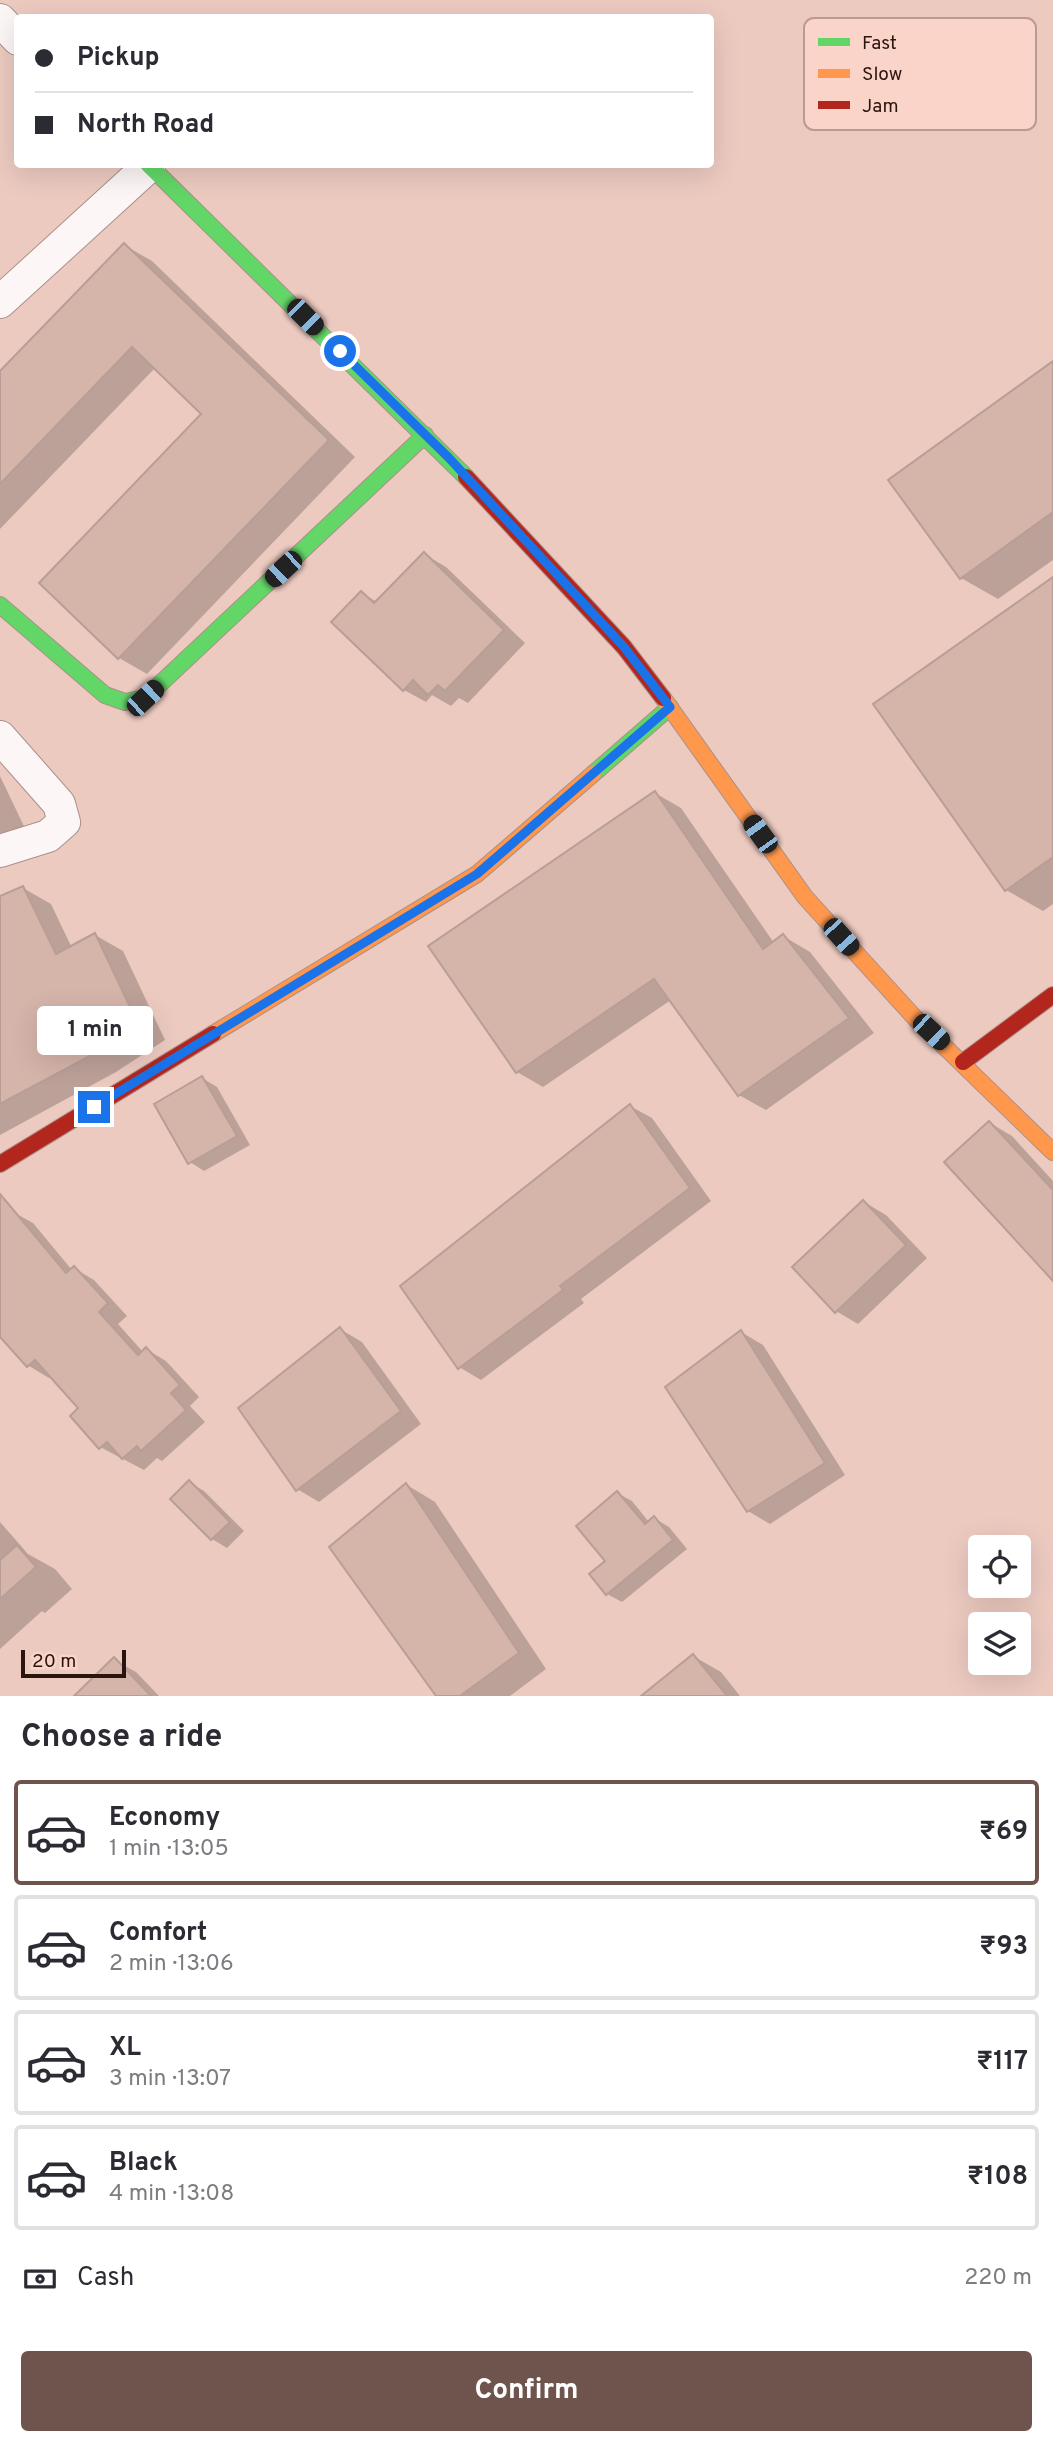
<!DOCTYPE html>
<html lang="en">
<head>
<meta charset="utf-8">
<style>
  :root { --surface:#fff; --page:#f7f7f7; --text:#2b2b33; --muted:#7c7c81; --line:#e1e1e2; --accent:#6e544c }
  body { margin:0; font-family:Overpass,sans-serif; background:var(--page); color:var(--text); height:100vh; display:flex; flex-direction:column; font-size:26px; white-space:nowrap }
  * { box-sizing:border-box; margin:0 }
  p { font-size:23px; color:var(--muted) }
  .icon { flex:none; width:38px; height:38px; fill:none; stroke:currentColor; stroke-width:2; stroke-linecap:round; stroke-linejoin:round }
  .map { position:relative; height:1696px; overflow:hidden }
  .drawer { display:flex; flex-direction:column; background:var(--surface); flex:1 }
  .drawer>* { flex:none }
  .guide { position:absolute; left:14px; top:14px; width:700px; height:154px; border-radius:7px; box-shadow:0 7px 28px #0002; display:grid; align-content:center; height:154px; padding:0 21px; background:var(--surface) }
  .controls { position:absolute; left:968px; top:1535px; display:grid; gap:14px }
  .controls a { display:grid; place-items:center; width:63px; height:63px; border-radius:7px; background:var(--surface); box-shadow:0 7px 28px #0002; font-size:35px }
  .scale { position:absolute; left:21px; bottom:18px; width:105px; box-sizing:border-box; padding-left:7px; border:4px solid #2a140e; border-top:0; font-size:19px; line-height:24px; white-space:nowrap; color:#2a140e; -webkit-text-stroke:5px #fad4c9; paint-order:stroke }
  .end { position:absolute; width:32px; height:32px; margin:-16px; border:9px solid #1a73e8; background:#fff; box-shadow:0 0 0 4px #fff }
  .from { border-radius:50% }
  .bubble { position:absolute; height:49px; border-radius:7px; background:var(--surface); box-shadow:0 7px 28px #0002; font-size:23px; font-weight:700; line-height:49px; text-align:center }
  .car { position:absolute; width:21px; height:42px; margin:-21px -10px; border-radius:9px; box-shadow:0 0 5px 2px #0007; background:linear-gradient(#222 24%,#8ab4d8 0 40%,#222 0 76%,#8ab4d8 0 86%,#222 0) }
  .guide b { display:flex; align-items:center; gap:24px; height:66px; font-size:26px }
  .guide b+b { border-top:2px solid var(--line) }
  .guide i { width:18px; height:18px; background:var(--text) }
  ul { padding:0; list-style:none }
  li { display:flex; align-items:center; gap:21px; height:105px; margin:0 14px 10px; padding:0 7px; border:4px solid var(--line); border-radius:7px }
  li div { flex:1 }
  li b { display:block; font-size:26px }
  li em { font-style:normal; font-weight:700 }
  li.active { border-color:var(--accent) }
  li>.icon { width:63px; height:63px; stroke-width:1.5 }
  h2 { padding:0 21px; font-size:32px; line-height:84px }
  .pay { display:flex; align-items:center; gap:18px; height:77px; padding:0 21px; font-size:26px }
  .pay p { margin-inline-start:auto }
  .cta { display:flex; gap:14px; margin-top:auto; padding:14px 21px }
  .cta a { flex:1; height:80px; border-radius:7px; background:var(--accent); color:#fff; font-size:28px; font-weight:700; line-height:80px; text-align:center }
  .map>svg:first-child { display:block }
  .shadow { fill:#0003 }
  .building { fill:#d5b4aa; stroke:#b89e96; stroke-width:2 }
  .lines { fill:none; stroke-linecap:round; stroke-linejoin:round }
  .street-casing { stroke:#aa9089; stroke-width:34 }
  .fast-casing { stroke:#aa9089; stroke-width:18 }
  .slow-casing { stroke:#aa9089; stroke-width:18 }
  .jam-casing { stroke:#aa9089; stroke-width:18 }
  .street { stroke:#fcf7f6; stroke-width:32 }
  .fast { stroke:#63d668; stroke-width:16 }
  .slow { stroke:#ff974d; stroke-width:16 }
  .jam { stroke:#b3261e; stroke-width:16 }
  .route { stroke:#1a73e8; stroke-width:9 }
  .key { fill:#fad4c9; stroke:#bc9a91; stroke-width:2 }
  .key-label { font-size:19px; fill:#2a140e }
</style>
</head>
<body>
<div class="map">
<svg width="1053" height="1696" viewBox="0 0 1053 1696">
  <rect width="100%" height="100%" fill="#eccac0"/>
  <g class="shadow">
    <path d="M124,245l28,16 203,196 -208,217 -28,-16 85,-244 -48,-47 -156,162v-155z"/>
    <path d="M1053,363v197l-55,39 -37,-21z"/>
    <path d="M424,554l22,13 79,76 -57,60 -9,-5 -8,8 -19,-11 -6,7 -22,-12 -70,-68 27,-29 16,9z"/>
    <path d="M1053,579v325l-10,7 -37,-21z"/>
    <path d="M0,776l32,67 -32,11z"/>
    <path d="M655,793l26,15 93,135 9,-7 27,16 64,81 -108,77 -27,-15 -68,-95 -128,87 -26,-15z"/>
    <path d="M23,888l28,16 21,44 23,-13 28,16 42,89 -49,32 -116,63v-237z"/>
    <path d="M202,1078l15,9 33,58 -46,26 -14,-9z"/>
    <path d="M630,1106l22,12 59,83 -130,98 3,4 -103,77 -22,-13z"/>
    <path d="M990,1123l22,13 41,45v97z"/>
    <path d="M864,1202l22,13 41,43 -69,66 -22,-13z"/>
    <path d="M13,1212l20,11 39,47 2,-2 20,12 33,36 -9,8 25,28 3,-3 20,12 33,36 -9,9 15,16 -43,39 -5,-3 -13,12 -44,-23 -19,-38 -30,-33 -2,2 -20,-12 -29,-32v-111z"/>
    <path d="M340,1329l22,13 59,82 -102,78 -22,-13z"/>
    <path d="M741,1332l22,13 82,130 -75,49 -22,-13z"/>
    <path d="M189,1482l15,9 40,40 -17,17 -15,-9 -39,-40z"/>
    <path d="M407,1485l28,17 111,167 -36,27h-72z"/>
    <path d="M617,1493l15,8 17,21 5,-4 15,9 18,22 -65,53 -15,-8v-33z"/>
    <path d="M0,1522l28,32 27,15 17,20 -27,24 -3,-2 -42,38z"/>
    <path d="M693,1656l28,16 19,24h-97z"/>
    <path d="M114,1660l22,12 23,24h-82z"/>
  </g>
  <g class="building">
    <path d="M124,243l205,197 -211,219 -79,-76 162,-169 -69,-67 -132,137v-113z"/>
    <path d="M1053,361v151l-93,67 -72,-99z"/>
    <path d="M424,552l80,78 -59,61 -7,-6 -10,10 -15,-15 -10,11 -72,-69 30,-31 13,12z"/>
    <path d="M1053,577v280l-48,34 -132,-187z"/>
    <path d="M655,791l108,158 20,-15 66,84 -111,78 -84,-117 -138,94 -88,-127z"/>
    <path d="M23,886l33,68 39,-21 43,91 -50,33 -88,47v-208z"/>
    <path d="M202,1076l35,60 -49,28 -34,-60z"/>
    <path d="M630,1104l60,84 -130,98 3,4 -105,79 -58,-83z"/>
    <path d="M989,1121l64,69v91l-109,-119z"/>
    <path d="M0,1194l66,79 8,-7 34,37 -9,9 39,43 8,-8 34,38 -9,8 15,17 -45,41 -4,-5 -15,13 -15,-17 -8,7 -29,-33 8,-8 -43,-48 -8,7 -27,-30z"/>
    <path d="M863,1200l43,45 -71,68 -43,-46z"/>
    <path d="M340,1327l61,84 -105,80 -58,-83z"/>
    <path d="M741,1330l84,133 -78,49 -82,-125z"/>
    <path d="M189,1480l41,42 -19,18 -41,-41z"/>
    <path d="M406,1483l113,170 -59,43h-24l-107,-149z"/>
    <path d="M617,1491l28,33 9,-8 19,24 -67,55 -17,-21 16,-13 -29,-35z"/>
    <path d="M17,1545l19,22 -36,32v-39z"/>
    <path d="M693,1654l34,42h-86z"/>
    <path d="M114,1657l37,39h-77z"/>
  </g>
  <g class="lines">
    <defs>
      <g id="street">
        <path d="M0,20l18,19"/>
        <path d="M0,302l149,-136"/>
        <path d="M0,737l59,67 5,18 -16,14 -48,15"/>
      </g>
      <g id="fast">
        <path d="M148,164l318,313"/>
        <path d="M0,605l105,90 20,7 20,-4 280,-263"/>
        <path d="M593,774l77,-67"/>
      </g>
      <g id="slow">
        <path d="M663,698l142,199 110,121 138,134"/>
        <path d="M213,1034l264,-160 116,-100"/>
      </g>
      <g id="jam">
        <path d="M466,477l158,170 39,51"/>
        <path d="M963,1062l90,-67"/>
        <path d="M0,1164l213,-130"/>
      </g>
    </defs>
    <use href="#street" class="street-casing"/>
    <use href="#fast" class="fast-casing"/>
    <use href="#slow" class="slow-casing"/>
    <use href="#jam" class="jam-casing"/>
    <use href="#street" class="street"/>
    <use href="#fast" class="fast"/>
    <use href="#slow" class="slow"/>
    <use href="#jam" class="jam"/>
  </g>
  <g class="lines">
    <path class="route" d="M94,1107l383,-233 193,-167 -46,-60 -175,-189 -109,-107"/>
  </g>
  <rect x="804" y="18" width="232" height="112" rx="10" class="key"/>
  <rect x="818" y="38" width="32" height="8" fill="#63d668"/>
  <rect x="818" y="69" width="32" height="9" fill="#ff974d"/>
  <rect x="818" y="101" width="32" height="8" fill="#b3261e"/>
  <g class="key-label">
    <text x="862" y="49">Fast</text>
    <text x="862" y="80">Slow</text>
    <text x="862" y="112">Jam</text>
  </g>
</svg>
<div class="controls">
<a><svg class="icon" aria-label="locate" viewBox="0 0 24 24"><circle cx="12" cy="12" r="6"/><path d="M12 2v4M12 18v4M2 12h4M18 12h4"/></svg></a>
<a><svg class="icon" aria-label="layers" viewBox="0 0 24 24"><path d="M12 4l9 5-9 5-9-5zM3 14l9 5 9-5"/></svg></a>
</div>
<div class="scale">20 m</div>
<i class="end from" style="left:340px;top:351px"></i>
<i class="end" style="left:94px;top:1107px"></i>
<div class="bubble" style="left:37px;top:1006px;width:116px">1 min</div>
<i class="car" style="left:305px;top:317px;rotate:135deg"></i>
<i class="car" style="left:283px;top:569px;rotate:227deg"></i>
<i class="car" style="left:145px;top:698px;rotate:47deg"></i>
<i class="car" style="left:760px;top:834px;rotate:324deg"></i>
<i class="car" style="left:841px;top:937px;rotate:138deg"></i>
<i class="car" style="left:931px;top:1032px;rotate:133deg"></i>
<div class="guide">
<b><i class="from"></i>Pickup</b>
<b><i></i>North Road</b>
</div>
</div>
<section class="drawer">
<h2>Choose a ride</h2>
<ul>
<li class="active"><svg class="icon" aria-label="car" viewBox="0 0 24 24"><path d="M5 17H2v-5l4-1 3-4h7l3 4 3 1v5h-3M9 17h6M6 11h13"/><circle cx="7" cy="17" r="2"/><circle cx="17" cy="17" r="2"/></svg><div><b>Economy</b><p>1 min · 13:05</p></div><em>₹69</em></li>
<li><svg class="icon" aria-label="car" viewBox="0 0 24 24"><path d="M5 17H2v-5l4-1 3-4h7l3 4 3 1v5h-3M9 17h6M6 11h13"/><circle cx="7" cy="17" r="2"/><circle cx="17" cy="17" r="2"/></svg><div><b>Comfort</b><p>2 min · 13:06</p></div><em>₹93</em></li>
<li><svg class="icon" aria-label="car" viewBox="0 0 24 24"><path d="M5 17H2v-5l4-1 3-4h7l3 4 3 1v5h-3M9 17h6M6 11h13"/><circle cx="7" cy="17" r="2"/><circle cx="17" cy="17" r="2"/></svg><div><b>XL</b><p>3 min · 13:07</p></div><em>₹117</em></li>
<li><svg class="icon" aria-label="car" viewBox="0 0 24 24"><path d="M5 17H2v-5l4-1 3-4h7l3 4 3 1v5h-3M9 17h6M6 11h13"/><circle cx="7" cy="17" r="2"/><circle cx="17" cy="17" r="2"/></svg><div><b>Black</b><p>4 min · 13:08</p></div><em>₹108</em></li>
</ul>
<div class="pay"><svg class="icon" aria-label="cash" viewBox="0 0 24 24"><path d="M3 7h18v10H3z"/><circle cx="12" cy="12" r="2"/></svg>Cash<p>220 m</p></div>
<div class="cta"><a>Confirm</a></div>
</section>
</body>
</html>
